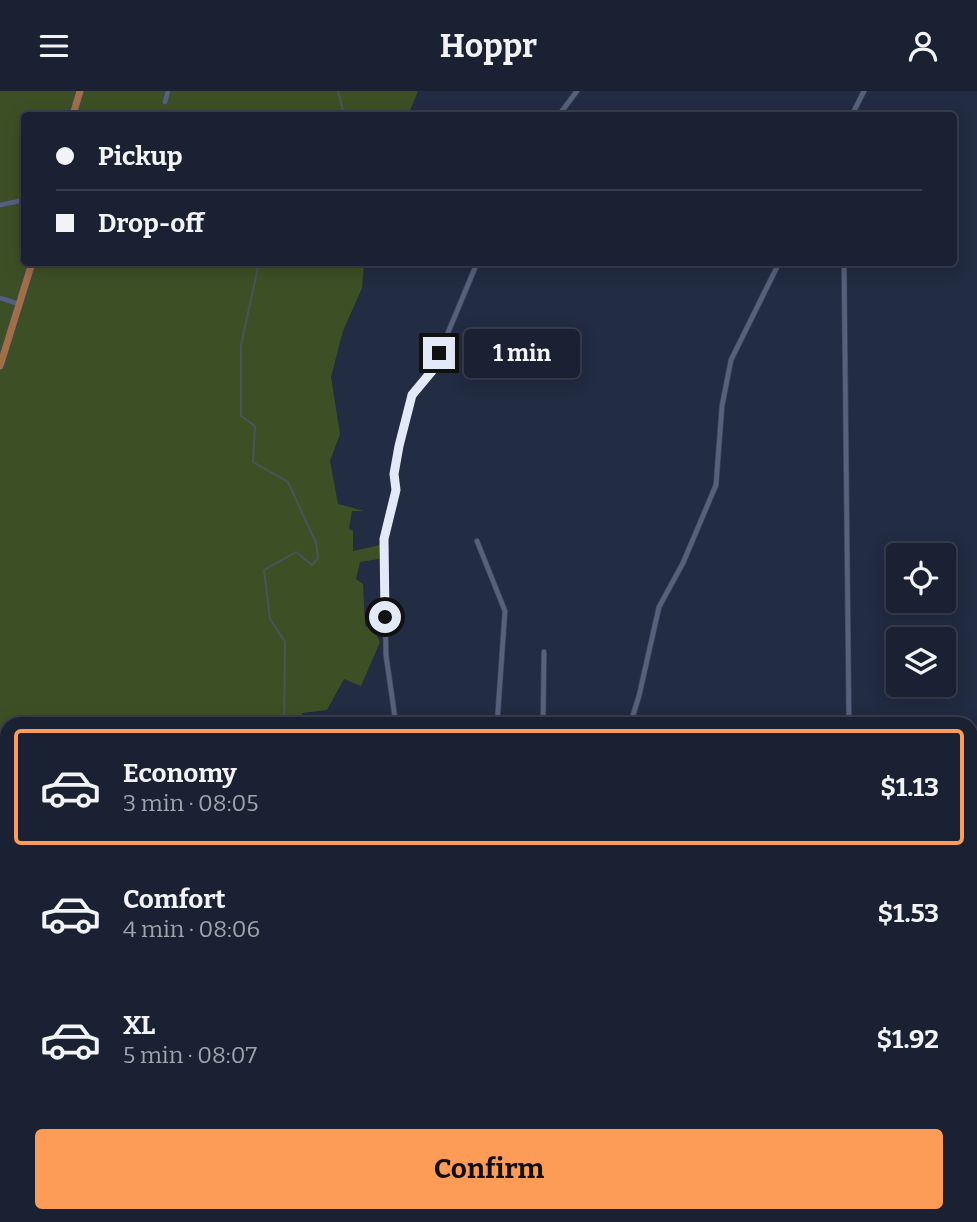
<!DOCTYPE html>
<html lang="en">
<head>
<meta charset="utf-8">
<style>
  :root { --surface:#1a2132; --page:#23293a; --text:#f1f3f6; --muted:#9fa3ac; --line:#383e4d; --accent:#fd9c56 }
  body { margin:0; font-family:Bitter,serif; background:var(--page); color:var(--text); height:100vh; display:flex; flex-direction:column; font-size:26px; white-space:nowrap }
  * { box-sizing:border-box; margin:0 }
  p { font-size:23px; color:var(--muted) }
  .icon { flex:none; width:38px; height:38px; fill:none; stroke:currentColor; stroke-width:2; stroke-linecap:round; stroke-linejoin:round }
  .map { position:relative; flex:1; overflow:hidden }
  .panel { position:absolute; left:0px; top:626px; width:978px; height:506px; display:flex; flex-direction:column; background:var(--surface); border-radius:21px 21px 0 0; box-shadow:0 4px 18px #0003,0 0 0 2px var(--line) }
  .panel>* { flex:none }
  .top-card { position:absolute; left:21px; top:21px; width:936px; height:154px; border-radius:7px; box-shadow:0 4px 18px #0003,0 0 0 2px var(--line); display:grid; align-content:center; height:154px; padding:0 35px; background:var(--surface) }
  .buttons { position:absolute; left:886px; top:452px; display:grid; gap:14px }
  .buttons a { display:grid; place-items:center; width:70px; height:70px; border-radius:7px; background:var(--surface); box-shadow:0 4px 18px #0003,0 0 0 2px var(--line); font-size:35px }
  .end { position:absolute; width:32px; height:32px; margin:-16px; border:9px solid #e2e9f8; background:#111; box-shadow:0 0 0 4px #111 }
  .from { border-radius:50% }
  .bubble { position:absolute; height:49px; border-radius:7px; background:var(--surface); box-shadow:0 4px 18px #0003,0 0 0 2px var(--line); font-size:23px; font-weight:700; line-height:49px; text-align:center }
  .top-card b { display:flex; align-items:center; gap:24px; height:66px; font-size:26px }
  .top-card b+b { border-top:2px solid var(--line) }
  .top-card i { width:18px; height:18px; background:var(--text) }
  ul { padding:12px 0 0; list-style:none }
  li { display:flex; align-items:center; gap:21px; height:116px; margin:0 14px 10px; padding:0 21px; border:4px solid transparent; border-radius:7px }
  li div { flex:1 }
  li b { display:block; font-size:26px }
  li em { font-style:normal; font-weight:700 }
  li.on { border-color:var(--accent) }
  li>.icon { width:63px; height:63px; stroke-width:1.5 }
  .action { display:flex; gap:14px; margin-top:auto; padding:14px 35px }
  .action a { flex:1; height:80px; border-radius:7px; background:var(--accent); color:#111; font-size:28px; font-weight:700; line-height:80px; text-align:center }
  header { display:flex; justify-content:space-between; align-items:center; height:91px; padding:0 35px; background:var(--surface); font-size:32px; font-weight:700 }
  .map>svg:first-child { display:block }
  .green { fill:#3d5025 }
  .lines { fill:none; stroke-linecap:round; stroke-linejoin:round }
  .stream { stroke:#48545a; stroke-width:2 }
  .minor-casing { stroke:#3f475a; stroke-width:6 }
  .primary-casing { stroke:#3f475a; stroke-width:9 }
  .minor { stroke:#56627b; stroke-width:4.5 }
  .primary { stroke:#a06f46; stroke-width:7 }
  .route { stroke:#e2e9f8; stroke-width:9 }
</style>
</head>
<body>
<header><svg class="icon" aria-label="menu" viewBox="0 0 24 24"><path d="M4 6h16M4 12h16M4 18h16"/></svg>Hoppr<svg class="icon" aria-label="person" viewBox="0 0 24 24"><circle cx="12" cy="8" r="4"/><path d="M4 21q1-7 8-7t8 7"/></svg></header>
<div class="map">
<svg width="977" height="1131" viewBox="0 0 977 1131">
  <rect width="100%" height="100%" fill="#222c42"/>
  <g class="green">
    <path d="M0,0h418l-10,24h-384v148h340l-2,25 -19,43 -12,46 9,57 -10,27 8,43 26,7h-12l-3,18 4,2v20l27,-6 -1,14 -19,3 -4,17 7,5 2,42 8,3 7,13 -19,44 -17,-7 -17,31 -25,3 1,11 -296,1v157l-7,1z"/>
    <path d="M57,1125h149l-1,6h-148z"/>
  </g>
  <g class="lines">
    <g class="stream">
      <path d="M338,0l6,24"/>
      <path d="M259,172l-18,82v71l14,10 -2,36 35,20 28,61 2,15 -6,7 -16,-13 -32,18 6,49 15,23 -1,83"/>
      <path d="M0,767h7"/>
      <path d="M116,1131v-6"/>
    </g>
    <defs>
      <g id="minor">
        <path d="M165,11l3,-11"/>
        <path d="M559,24l18,-24"/>
        <path d="M852,24l12,-24"/>
        <path d="M0,114l24,-5"/>
        <path d="M844,172l5,462"/>
        <path d="M0,207l19,6"/>
        <path d="M477,450l28,70 -8,114"/>
        <path d="M396,634l-10,-70 -2,-113 12,-52 -2,-19 18,-76 20,-24 45,-108"/>
        <path d="M543,634l1,-73"/>
        <path d="M630,634l9,-29 20,-89 24,-44 33,-78 6,-79 9,-46 48,-97"/>
        <path d="M971,858l6,-6"/>
        <path d="M971,1102h6"/>
        <path d="M602,1125l1,6"/>
        <path d="M862,1125v6"/>
        <path d="M203,1131l1,-6"/>
        <path d="M293,1131l1,-6"/>
        <path d="M398,1131v-6"/>
        <path d="M477,1131v-6"/>
      </g>
      <g id="primary">
        <path d="M73,24l7,-24"/>
        <path d="M0,275l32,-103"/>
      </g>
    </defs>
    <use href="#minor" class="minor-casing"/>
    <use href="#primary" class="primary-casing"/>
    <use href="#minor" class="minor"/>
    <use href="#primary" class="primary"/>
  </g>
  <g class="lines">
    <path class="route" d="M385,526l-1,-78 12,-49 -2,-16 5,-28 13,-51 20,-24 7,-18"/>
  </g>
</svg>
<div class="buttons">
<a><svg class="icon" aria-label="locate" viewBox="0 0 24 24"><circle cx="12" cy="12" r="6"/><path d="M12 2v4M12 18v4M2 12h4M18 12h4"/></svg></a>
<a><svg class="icon" aria-label="layers" viewBox="0 0 24 24"><path d="M12 4l9 5-9 5-9-5zM3 14l9 5 9-5"/></svg></a>
</div>
<i class="end from" style="left:385px;top:526px"></i>
<i class="end" style="left:439px;top:262px"></i>
<div class="bubble" style="left:464px;top:238px;width:116px">1 min</div>
<div class="top-card">
<b><i class="from"></i>Pickup</b>
<b><i></i>Drop-off</b>
</div>
<section class="panel">
<ul>
<li class="on"><svg class="icon" aria-label="car" viewBox="0 0 24 24"><path d="M5 17H2v-5l4-1 3-4h7l3 4 3 1v5h-3M9 17h6M6 11h13"/><circle cx="7" cy="17" r="2"/><circle cx="17" cy="17" r="2"/></svg><div><b>Economy</b><p>3 min · 08:05</p></div><em>$1.13</em></li>
<li><svg class="icon" aria-label="car" viewBox="0 0 24 24"><path d="M5 17H2v-5l4-1 3-4h7l3 4 3 1v5h-3M9 17h6M6 11h13"/><circle cx="7" cy="17" r="2"/><circle cx="17" cy="17" r="2"/></svg><div><b>Comfort</b><p>4 min · 08:06</p></div><em>$1.53</em></li>
<li><svg class="icon" aria-label="car" viewBox="0 0 24 24"><path d="M5 17H2v-5l4-1 3-4h7l3 4 3 1v5h-3M9 17h6M6 11h13"/><circle cx="7" cy="17" r="2"/><circle cx="17" cy="17" r="2"/></svg><div><b>XL</b><p>5 min · 08:07</p></div><em>$1.92</em></li>
</ul>
<div class="action"><a>Confirm</a></div>
</section>
</div>
</body>
</html>
